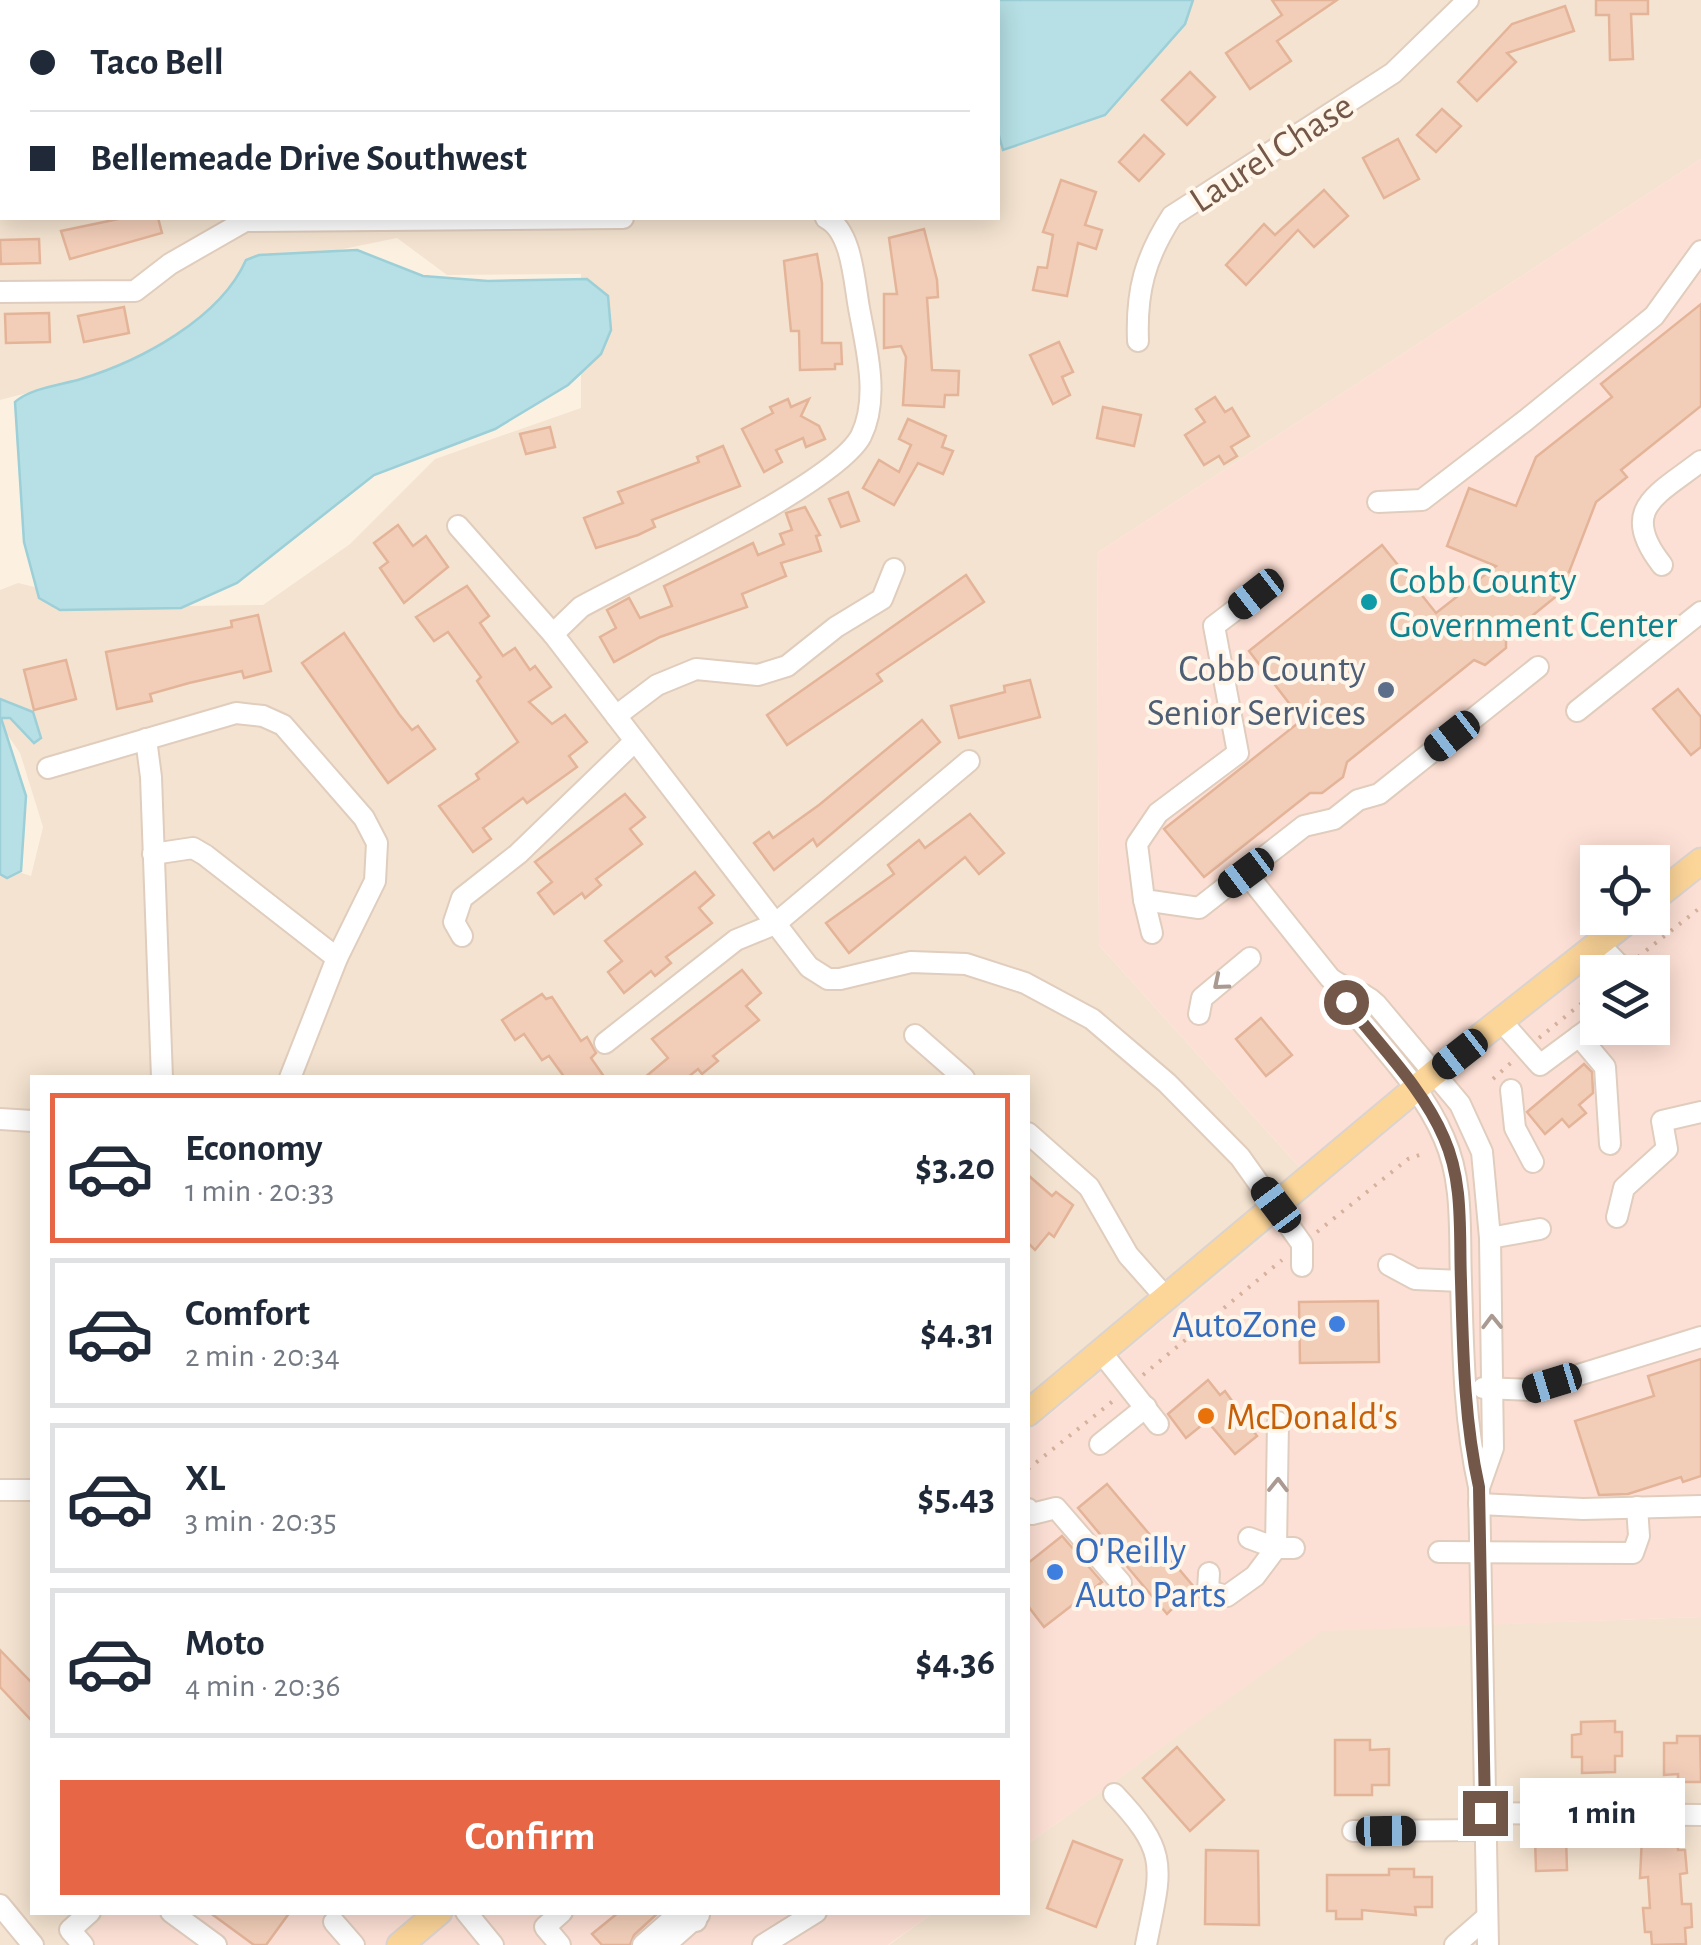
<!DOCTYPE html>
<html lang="en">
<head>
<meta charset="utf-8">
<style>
  :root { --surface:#fff; --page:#f2f2f3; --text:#1f2937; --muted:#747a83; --line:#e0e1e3; --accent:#e76645 }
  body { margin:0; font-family:"Alegreya Sans",sans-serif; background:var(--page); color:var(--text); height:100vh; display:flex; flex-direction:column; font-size:38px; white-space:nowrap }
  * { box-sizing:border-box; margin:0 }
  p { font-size:32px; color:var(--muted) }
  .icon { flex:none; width:55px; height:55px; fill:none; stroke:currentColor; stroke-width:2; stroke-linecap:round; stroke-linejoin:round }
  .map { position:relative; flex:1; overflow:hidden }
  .panel { position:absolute; left:30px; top:1075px; width:1000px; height:840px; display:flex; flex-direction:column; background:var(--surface); border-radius:0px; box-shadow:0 5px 25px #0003 }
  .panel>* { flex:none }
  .top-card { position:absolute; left:0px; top:0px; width:1000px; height:220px; box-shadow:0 5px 25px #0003; display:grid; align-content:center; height:220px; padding:0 30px; background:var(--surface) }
  .fabs { position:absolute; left:1580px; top:845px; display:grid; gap:20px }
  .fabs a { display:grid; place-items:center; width:90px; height:90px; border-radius:0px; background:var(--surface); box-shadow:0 5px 25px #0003; font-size:50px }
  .end { position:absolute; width:45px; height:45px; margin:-22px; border:12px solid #735748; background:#fff; box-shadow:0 0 0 5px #fff }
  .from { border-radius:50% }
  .bubble { position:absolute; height:70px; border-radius:0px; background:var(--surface); box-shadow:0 5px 25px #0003; font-size:32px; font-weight:700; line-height:70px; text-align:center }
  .car { position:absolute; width:30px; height:60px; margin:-30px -15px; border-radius:12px; box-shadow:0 0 8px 2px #0007; background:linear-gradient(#222 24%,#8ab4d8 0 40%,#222 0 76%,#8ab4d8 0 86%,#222 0) }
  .top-card b { display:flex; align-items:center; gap:35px; height:95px; font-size:38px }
  .top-card b+b { border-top:2px solid var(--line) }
  .top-card i { width:25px; height:25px; background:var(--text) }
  ul { padding:18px 0 0; list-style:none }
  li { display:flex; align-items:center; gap:30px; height:150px; margin:0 20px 15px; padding:0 10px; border:5px solid var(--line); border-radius:0px }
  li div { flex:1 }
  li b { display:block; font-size:38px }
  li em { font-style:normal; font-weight:700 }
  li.active { border-color:var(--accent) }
  li>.icon { width:90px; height:90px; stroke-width:1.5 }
  .button { display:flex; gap:20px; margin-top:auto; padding:20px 30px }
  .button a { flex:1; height:115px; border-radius:0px; background:var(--accent); color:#fff; font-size:40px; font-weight:700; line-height:115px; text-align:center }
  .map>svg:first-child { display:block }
  .residential { fill:#f4e3d0; fill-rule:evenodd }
  .commercial { fill:#fde0d5; fill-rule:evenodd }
  .water { fill:#b6e0e5; stroke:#9ccfd7; stroke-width:2.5 }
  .building { fill:#f2ceb9; stroke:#e4b499; stroke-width:2.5 }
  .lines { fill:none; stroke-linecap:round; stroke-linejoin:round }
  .minor-casing { stroke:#e0cdbd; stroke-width:24 }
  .major-casing { stroke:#dbd3cf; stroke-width:29 }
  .path { stroke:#d6b19c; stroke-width:4; stroke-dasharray:2.5 8; stroke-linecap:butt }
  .minor { stroke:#fff; stroke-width:20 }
  .major { stroke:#fcd599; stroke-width:25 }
  .oneway { stroke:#ab9a91 }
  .route { stroke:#735748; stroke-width:12 }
  .culture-dot { fill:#0f9aa8; stroke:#fff5e8; stroke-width:4 }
  .service-dot { fill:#5c6f8a; stroke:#fff5e8; stroke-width:4 }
  .shop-dot { fill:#3f7fe0; stroke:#fff5e8; stroke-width:4 }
  .food-dot { fill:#e8710a; stroke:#fff5e8; stroke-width:4 }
  .labels { text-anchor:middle; stroke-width:8; stroke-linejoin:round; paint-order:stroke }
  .street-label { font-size:38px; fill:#735748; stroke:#fff5e8 }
  .culture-label { font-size:38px; fill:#0d838f; stroke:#fff5e8; text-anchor:start }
  .service-label { font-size:38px; fill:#4e5e75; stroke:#fff5e8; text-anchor:end }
  .shop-label { font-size:38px; fill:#366cbe; stroke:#fff5e8; text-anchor:end }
  .food-label { font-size:38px; fill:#c56008; stroke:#fff5e8; text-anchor:start }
</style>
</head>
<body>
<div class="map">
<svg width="1701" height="1945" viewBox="0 0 1701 1945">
  <rect width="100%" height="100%" fill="#fcf1e1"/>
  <g class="residential">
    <path d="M0,0h1701v159l-604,394 2,392 221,245 -292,242v-354h-996v834l77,1 -33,32h-76v-1079l31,10 12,-49 -23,-74 -20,-29v-134l18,-7 99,24 146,-2 87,-61 85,-85 146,-51v-134l-134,1 -50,-37 -122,25 -123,98 -152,39zM2,2h996v216h-996z"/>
    <path d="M1701,1617v328h-812l44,-32 95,-1v-68l294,-214z"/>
  </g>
  <g class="commercial">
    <path d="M1701,159v1458l-379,14 -294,213v-412l292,-242 -221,-245 -2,-392zM1598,862h54v56h-54zM1598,972h54v56h-54z"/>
    <path d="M109,1912l824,1 -45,32h-812z"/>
  </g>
  <g class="water">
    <path d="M992,0h201l-8,24 -80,91 -102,35 -5,-18v-130z"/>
    <path d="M357,250l66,26 65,5 99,-2 21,17 3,34 -10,24 -33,31 -73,44 -121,46 -137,108 -56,25 -121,2 -21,-12 -15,-56 -9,-140c16,-14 46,-17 66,-23 59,-18 139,-60 165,-119l13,-5z"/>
    <path d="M0,699l33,13 8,26 -7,5 -24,-25h-9l25,78 -5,75 -14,7 -7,-4z"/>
  </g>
  <g class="building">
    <path d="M1272,0h65l-60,41 14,20 -41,28 -24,-36 56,-38z"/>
    <path d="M1596,0h52v14h-17l2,45 -23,1 -1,-45h-13z"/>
    <path d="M1565,6l9,25 -67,22 9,9 -39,39 -19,-19 54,-58z"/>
    <path d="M1190,72l25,25 -28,28 -25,-25z"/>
    <path d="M1442,109l19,17 -25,26 -19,-17z"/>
    <path d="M1144,135l20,19 -25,27 -20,-19z"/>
    <path d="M1398,139l21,40 -35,19 -21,-40z"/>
    <path d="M1061,180l35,12 -11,33 17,5 -6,19 -18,-6 -11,53 -34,-6 5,-23 9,1 6,-33 -10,-3z"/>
    <path d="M1324,190l24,26 -34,31 -16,-17 -52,55 -20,-20 38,-41 11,11z"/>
    <path d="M123,218h35l4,15 -92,26 -9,-28z"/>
    <path d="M924,229l13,51 1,17 -11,1 5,72 27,1 -1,24h-13l-1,12 -41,-2 3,-48 -5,-11 -17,2v-54h13l-8,-56z"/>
    <path d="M39,239l1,24 -39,1 -1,-24z"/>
    <path d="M817,254l5,29v60h19l1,21h-7v5l-35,1 -1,-39h-8l-7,-70z"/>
    <path d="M1701,304v102l-80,64 6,7 -31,25 -27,70 7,3 -6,17 -6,-2 -58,47v11l-21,17 -11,-5 -127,102 -4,15 -21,16h-12l-106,84 -40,-48 138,-109 -53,-69 133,-106 54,68 60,-47 -49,-20 22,-58 47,18 20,-49 76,-60 -11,-13z"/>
    <path d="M124,307l5,26 -45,9 -6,-26z"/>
    <path d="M49,313l1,29 -44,1 -1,-29z"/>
    <path d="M1059,342l14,30 -11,5 8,18 -17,9 -23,-49z"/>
    <path d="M1215,397l10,15 7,-4 17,28 -18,11 6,9 -13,8 -5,-8 -15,9 -19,-30 20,-13 -9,-13z"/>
    <path d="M788,399l3,8 18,-8 -8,17 18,10 6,13 -19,8 -3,-9 -27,12 6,12 -18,10 -22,-43 31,-16 -3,-6z"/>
    <path d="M1103,407l38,8 -7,31 -37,-8z"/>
    <path d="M908,419l38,17 -4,11 11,4 -10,23 -25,-11 -24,42 -31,-17 16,-28 20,12 12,-27 -12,-6z"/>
    <path d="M550,427l5,20 -29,7 -6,-20z"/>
    <path d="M723,446l17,40 -88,34 3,7 -17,8 -42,13 -12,-30 39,-15 -5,-11 81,-30 -2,-5z"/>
    <path d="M848,492l11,29 -18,6 -12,-28z"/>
    <path d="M805,507l15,28 -4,1 5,15 -40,12 5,13 -44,18 5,13 -87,30 -46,25 -14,-25 16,-9 -9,-18 22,-12 11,20 32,-12 -8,-20 89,-43 5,12 26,-11 -4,-10 12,-4 -6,-17z"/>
    <path d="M398,525l15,21 13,-10 22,31 -44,36 -24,-35 8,-6 -14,-19z"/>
    <path d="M966,575l18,27 -107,72 5,7 -95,64 -20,-30z"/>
    <path d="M467,586l22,30 -9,7 23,33 12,-8 15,22 5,-4 16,21 -22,15 23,22 13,-9 22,27 -18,14 8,11 -50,36 -4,-5 -40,30 8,11 -18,13 -34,-46 40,-27 -3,-5 42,-32 -41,-61 4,-4 -33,-45 -14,9 -18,-24z"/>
    <path d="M258,615l13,56 -27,7 -2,-7 -53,12 -39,11 2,7 -35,8 -11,-57 126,-25 -1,-6z"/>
    <path d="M344,633l55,81 13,16 6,-4 17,23 -47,34 -86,-120z"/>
    <path d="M66,660l10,39 -42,11 -10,-40z"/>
    <path d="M1030,680l10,37 -81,21 -8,-32 54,-14 -1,-6z"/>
    <path d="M1678,689l23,28v30l-10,8 -38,-46z"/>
    <path d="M922,720l18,22 -123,104 -4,-7 -39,31 -20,-27 15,-11 4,6 46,-33z"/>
    <path d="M625,794l20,23 -15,12 12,15 -46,35 5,6 -16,13 -3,-5 -28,21 -16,-21 14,-11 -17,-20z"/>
    <path d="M970,814l34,39 -25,21 -14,-17 -116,96 -23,-30 68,-49 -6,-9 31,-25 6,8z"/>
    <path d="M695,872l19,23 -15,13 13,15 -46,34 5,6 -16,13 -4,-5 -27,22 -16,-21 14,-11 -17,-20z"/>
    <path d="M742,970l19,23 -15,13 13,14 -46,36 5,5 -16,13 -4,-5 -11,9h-43l24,-20 -16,-19z"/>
    <path d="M542,994l4,5 6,-2 29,44 6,-4 9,16 -5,5 14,20h-40l-16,-22 -7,4 -18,-26 -9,6 -13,-20z"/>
    <path d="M1261,1018l31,37 -26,21 -30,-37z"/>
    <path d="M1584,1064l8,8 1,21 -14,12 7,8 -17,14 -7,-8 -17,15 -18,-22z"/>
    <path d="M1028,1175l24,21 4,-4 17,13 -19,32 -5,-4 -14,17 -7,-7z"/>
    <path d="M1378,1301l1,61 -79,1 -1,-61z"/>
    <path d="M1701,1359v117l-18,6 -2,-5 -53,17 -29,1 -24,-74 79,-25 -6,-20z"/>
    <path d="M1208,1380l12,15 5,-4 32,45 -22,18 -28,-33 -21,17 -18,-24z"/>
    <path d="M1107,1484l87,103 -27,27 -89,-106z"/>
    <path d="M1062,1536l40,46 -58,45 -16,-21v-43z"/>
    <path d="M0,1650l32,33v38l-32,-34z"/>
    <path d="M1615,1721v11h7v24h-7v16l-33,1v-16h-10v-22l9,-1v-12z"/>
    <path d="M1677,1736h23l1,46h-23v-8l-14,1v-32h13z"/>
    <path d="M1335,1740h35v10l19,-1v36h-17v10h-37z"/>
    <path d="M1177,1747l47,53 -34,31 -47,-53z"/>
    <path d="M1677,1835l1,15h7l2,23 -7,1 2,30h9l1,23 -7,1 1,16 -34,1 -1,-13h-6l-2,-24h7l-2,-31 -8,1 2,-41z"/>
    <path d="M1566,1836l1,34 -31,1 -1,-34z"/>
    <path d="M1073,1841l49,19 -26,67 -49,-19z"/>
    <path d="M1206,1850l52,1 1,74 -54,-1z"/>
    <path d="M1389,1869h25v8h18v30h-17l1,8 -54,-5v9h-26v-8h-9v-36h62z"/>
    <path d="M209,1912h81l-24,33h-12z"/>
    <path d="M619,1912h40l-25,23 -4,10h-28l-10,-11z"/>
  </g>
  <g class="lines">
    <defs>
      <g id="minor">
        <path d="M73,2l1,-2"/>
        <path d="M0,292l135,-1 35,-27 75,-43 378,-3"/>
        <path d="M1138,341c-2,-50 7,-83 34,-125l221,-143 75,-73"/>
        <path d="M1378,502l44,-2 104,-80 128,-104 47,-65"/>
        <path d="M458,526l95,108 256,333 19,12h12l71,-17 55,2 59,19 67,36 75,64 73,74 62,87v22"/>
        <path d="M1662,565c-44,-56 -5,-70 39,-104"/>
        <path d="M1256,594l-42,32 24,127 -80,60 -21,31 7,56 55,8 105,-82 30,-7 24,-19 21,-6 159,-127"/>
        <path d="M553,634l28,-27c56,-31 255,-123 280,-171 19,-38 5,-89 -2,-128 -5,-27 -7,-77 -33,-90"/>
        <path d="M1577,711l124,-99"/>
        <path d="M616,716l41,-31 39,-16 62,6 29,-9 49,-39 46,-28 12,-30"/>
        <path d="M146,739l5,38 11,301"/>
        <path d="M48,768l188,-55 27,3 20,9 81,93 13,25 -2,38 -38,77 -47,120"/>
        <path d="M153,854l40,-6 12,7 132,103"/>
        <path d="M1246,873l84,105c16,13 31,11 46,26l84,100 22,48 8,86 3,210 -13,37"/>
        <path d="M1144,900l8,33"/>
        <path d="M462,936l-8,-14 8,-24 56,-44 117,-113"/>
        <path d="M1599,944l27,28"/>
        <path d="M1652,981l2,-1"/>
        <path d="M1341,987l4,15c34,42 78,86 99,136 20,45 15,95 17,143 2,69 3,139 18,206l9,458"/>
        <path d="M1199,1014l3,-16 48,-40"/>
        <path d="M1502,1022l38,43 58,-43"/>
        <path d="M915,1035l49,43"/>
        <path d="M1579,1036l26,31 5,77"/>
        <path d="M605,1043l131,-103 39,-16 194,-163"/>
        <path d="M1511,1090l4,38 18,34"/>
        <path d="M0,1119l32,2"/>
        <path d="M1028,1133l61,54 39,68 39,44"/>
        <path d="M1617,1217l7,-29 43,-39 -5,-28 39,-9"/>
        <path d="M1490,1238l50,-9"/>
        <path d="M1389,1265l26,14 46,2"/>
        <path d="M1101,1352l57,72"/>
        <path d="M1483,1388l47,2 171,-53"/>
        <path d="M1100,1444l46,-37"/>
        <path d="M0,1490h32"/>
        <path d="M1479,1504l104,5 118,-3"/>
        <path d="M1028,1509l4,5 24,-6 65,75"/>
        <path d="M1249,1538l27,10h18"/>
        <path d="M1439,1552l194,1 6,-17 -2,-29"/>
        <path d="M1209,1573l-1,18 19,5 28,-20 21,-28 2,-126"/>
        <path d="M1114,1794c57,60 47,74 32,151"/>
        <path d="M1485,1813l216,2"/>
        <path d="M1353,1831l132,-1"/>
        <path d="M0,1905l33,40"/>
        <path d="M171,1912l45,33"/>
        <path d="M466,1912l27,33"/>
        <path d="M334,1922l20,23"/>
        <path d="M83,1945l-13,-15 20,-18"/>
        <path d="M560,1945l-15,-18 17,-15"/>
        <path d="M643,1945l34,-30 19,6"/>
        <path d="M665,1945l34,-30"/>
        <path d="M763,1945l53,-33"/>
        <path d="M1455,1945l32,-28"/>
      </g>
      <g id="major">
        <path d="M1652,900l49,-39"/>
        <path d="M1028,1413l405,-339 198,-156"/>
        <path d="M400,1945l39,-33"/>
      </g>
    </defs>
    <use href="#minor" class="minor-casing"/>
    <use href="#major" class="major-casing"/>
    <g class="path">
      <path d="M1638,957l63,-50"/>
      <path d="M1539,1038l59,-48"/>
      <path d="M1493,1079l20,-18"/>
      <path d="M1317,1232l91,-73 14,-5"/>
      <path d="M1143,1375l139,-115"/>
      <path d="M1028,1469l85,-68"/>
    </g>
    <use href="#minor" class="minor"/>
    <use href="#major" class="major"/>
  </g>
  <defs><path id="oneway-chevron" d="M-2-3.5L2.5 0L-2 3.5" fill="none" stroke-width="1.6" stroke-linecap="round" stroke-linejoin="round" transform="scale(2.5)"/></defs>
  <g class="oneway">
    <use href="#oneway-chevron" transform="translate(1220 983) rotate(140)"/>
    <use href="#oneway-chevron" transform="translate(1492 1322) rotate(-91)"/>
    <use href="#oneway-chevron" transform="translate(1278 1485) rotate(-89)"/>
  </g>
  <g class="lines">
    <path class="route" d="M1346,1002c32,42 77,86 98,136 20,45 15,95 17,143 2,69 3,139 18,206l6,326"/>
  </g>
  <circle class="culture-dot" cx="1369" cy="602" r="10"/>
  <circle class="service-dot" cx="1386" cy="690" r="10"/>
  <g class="shop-dot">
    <circle cx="1337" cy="1324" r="10"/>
    <circle cx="1055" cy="1572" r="10"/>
  </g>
  <circle class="food-dot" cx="1206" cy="1416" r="10"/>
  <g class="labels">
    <g class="street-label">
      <text transform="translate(1271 152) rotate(-33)" y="13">Laurel Chase</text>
    </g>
    <g class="culture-label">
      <text x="1389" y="593">Cobb County<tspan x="1389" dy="44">Government Center</tspan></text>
    </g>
    <g class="service-label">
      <text x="1366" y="681">Cobb County<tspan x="1366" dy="44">Senior Services</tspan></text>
    </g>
    <g class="shop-label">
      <text x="1317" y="1337">AutoZone</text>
      <text x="1075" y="1563" text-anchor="start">O'Reilly<tspan x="1075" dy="44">Auto Parts</tspan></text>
    </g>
    <g class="food-label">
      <text x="1226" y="1429">McDonald's</text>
    </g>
  </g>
</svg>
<div class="fabs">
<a><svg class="icon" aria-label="locate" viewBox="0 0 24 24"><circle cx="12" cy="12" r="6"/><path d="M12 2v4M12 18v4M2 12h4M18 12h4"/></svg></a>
<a><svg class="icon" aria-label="layers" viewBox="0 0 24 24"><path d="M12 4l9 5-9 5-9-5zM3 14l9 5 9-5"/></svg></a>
</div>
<i class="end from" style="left:1346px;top:1002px"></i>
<i class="end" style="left:1485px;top:1813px"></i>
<div class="bubble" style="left:1520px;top:1778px;width:165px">1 min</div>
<i class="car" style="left:1256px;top:594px;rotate:232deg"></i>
<i class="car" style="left:1452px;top:736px;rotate:232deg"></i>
<i class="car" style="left:1246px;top:873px;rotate:233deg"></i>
<i class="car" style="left:1460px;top:1054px;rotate:232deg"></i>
<i class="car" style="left:1276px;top:1205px;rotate:323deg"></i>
<i class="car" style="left:1552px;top:1383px;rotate:253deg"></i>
<i class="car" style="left:1386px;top:1831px;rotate:89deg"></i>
<div class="top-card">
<b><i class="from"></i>Taco Bell</b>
<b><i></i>Bellemeade Drive Southwest</b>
</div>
<section class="panel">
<ul>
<li class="active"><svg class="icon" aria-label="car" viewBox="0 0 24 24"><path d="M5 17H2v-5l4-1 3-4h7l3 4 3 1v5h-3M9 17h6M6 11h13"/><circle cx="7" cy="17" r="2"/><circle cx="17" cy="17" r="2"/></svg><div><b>Economy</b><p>1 min · 20:33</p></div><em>$3.20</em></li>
<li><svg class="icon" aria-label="car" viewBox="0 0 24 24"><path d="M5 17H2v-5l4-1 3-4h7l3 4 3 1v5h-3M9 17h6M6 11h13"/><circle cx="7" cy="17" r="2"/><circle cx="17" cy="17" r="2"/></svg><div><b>Comfort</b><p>2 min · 20:34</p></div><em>$4.31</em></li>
<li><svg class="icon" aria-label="car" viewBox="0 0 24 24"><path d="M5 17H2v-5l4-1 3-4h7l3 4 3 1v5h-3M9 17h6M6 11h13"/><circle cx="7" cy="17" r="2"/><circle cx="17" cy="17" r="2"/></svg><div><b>XL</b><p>3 min · 20:35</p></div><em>$5.43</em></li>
<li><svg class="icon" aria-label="car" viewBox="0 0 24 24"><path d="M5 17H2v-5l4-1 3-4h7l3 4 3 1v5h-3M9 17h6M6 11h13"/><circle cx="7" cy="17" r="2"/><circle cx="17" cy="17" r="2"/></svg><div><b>Moto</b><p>4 min · 20:36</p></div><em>$4.36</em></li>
</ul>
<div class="button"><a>Confirm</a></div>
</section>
</div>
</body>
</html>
